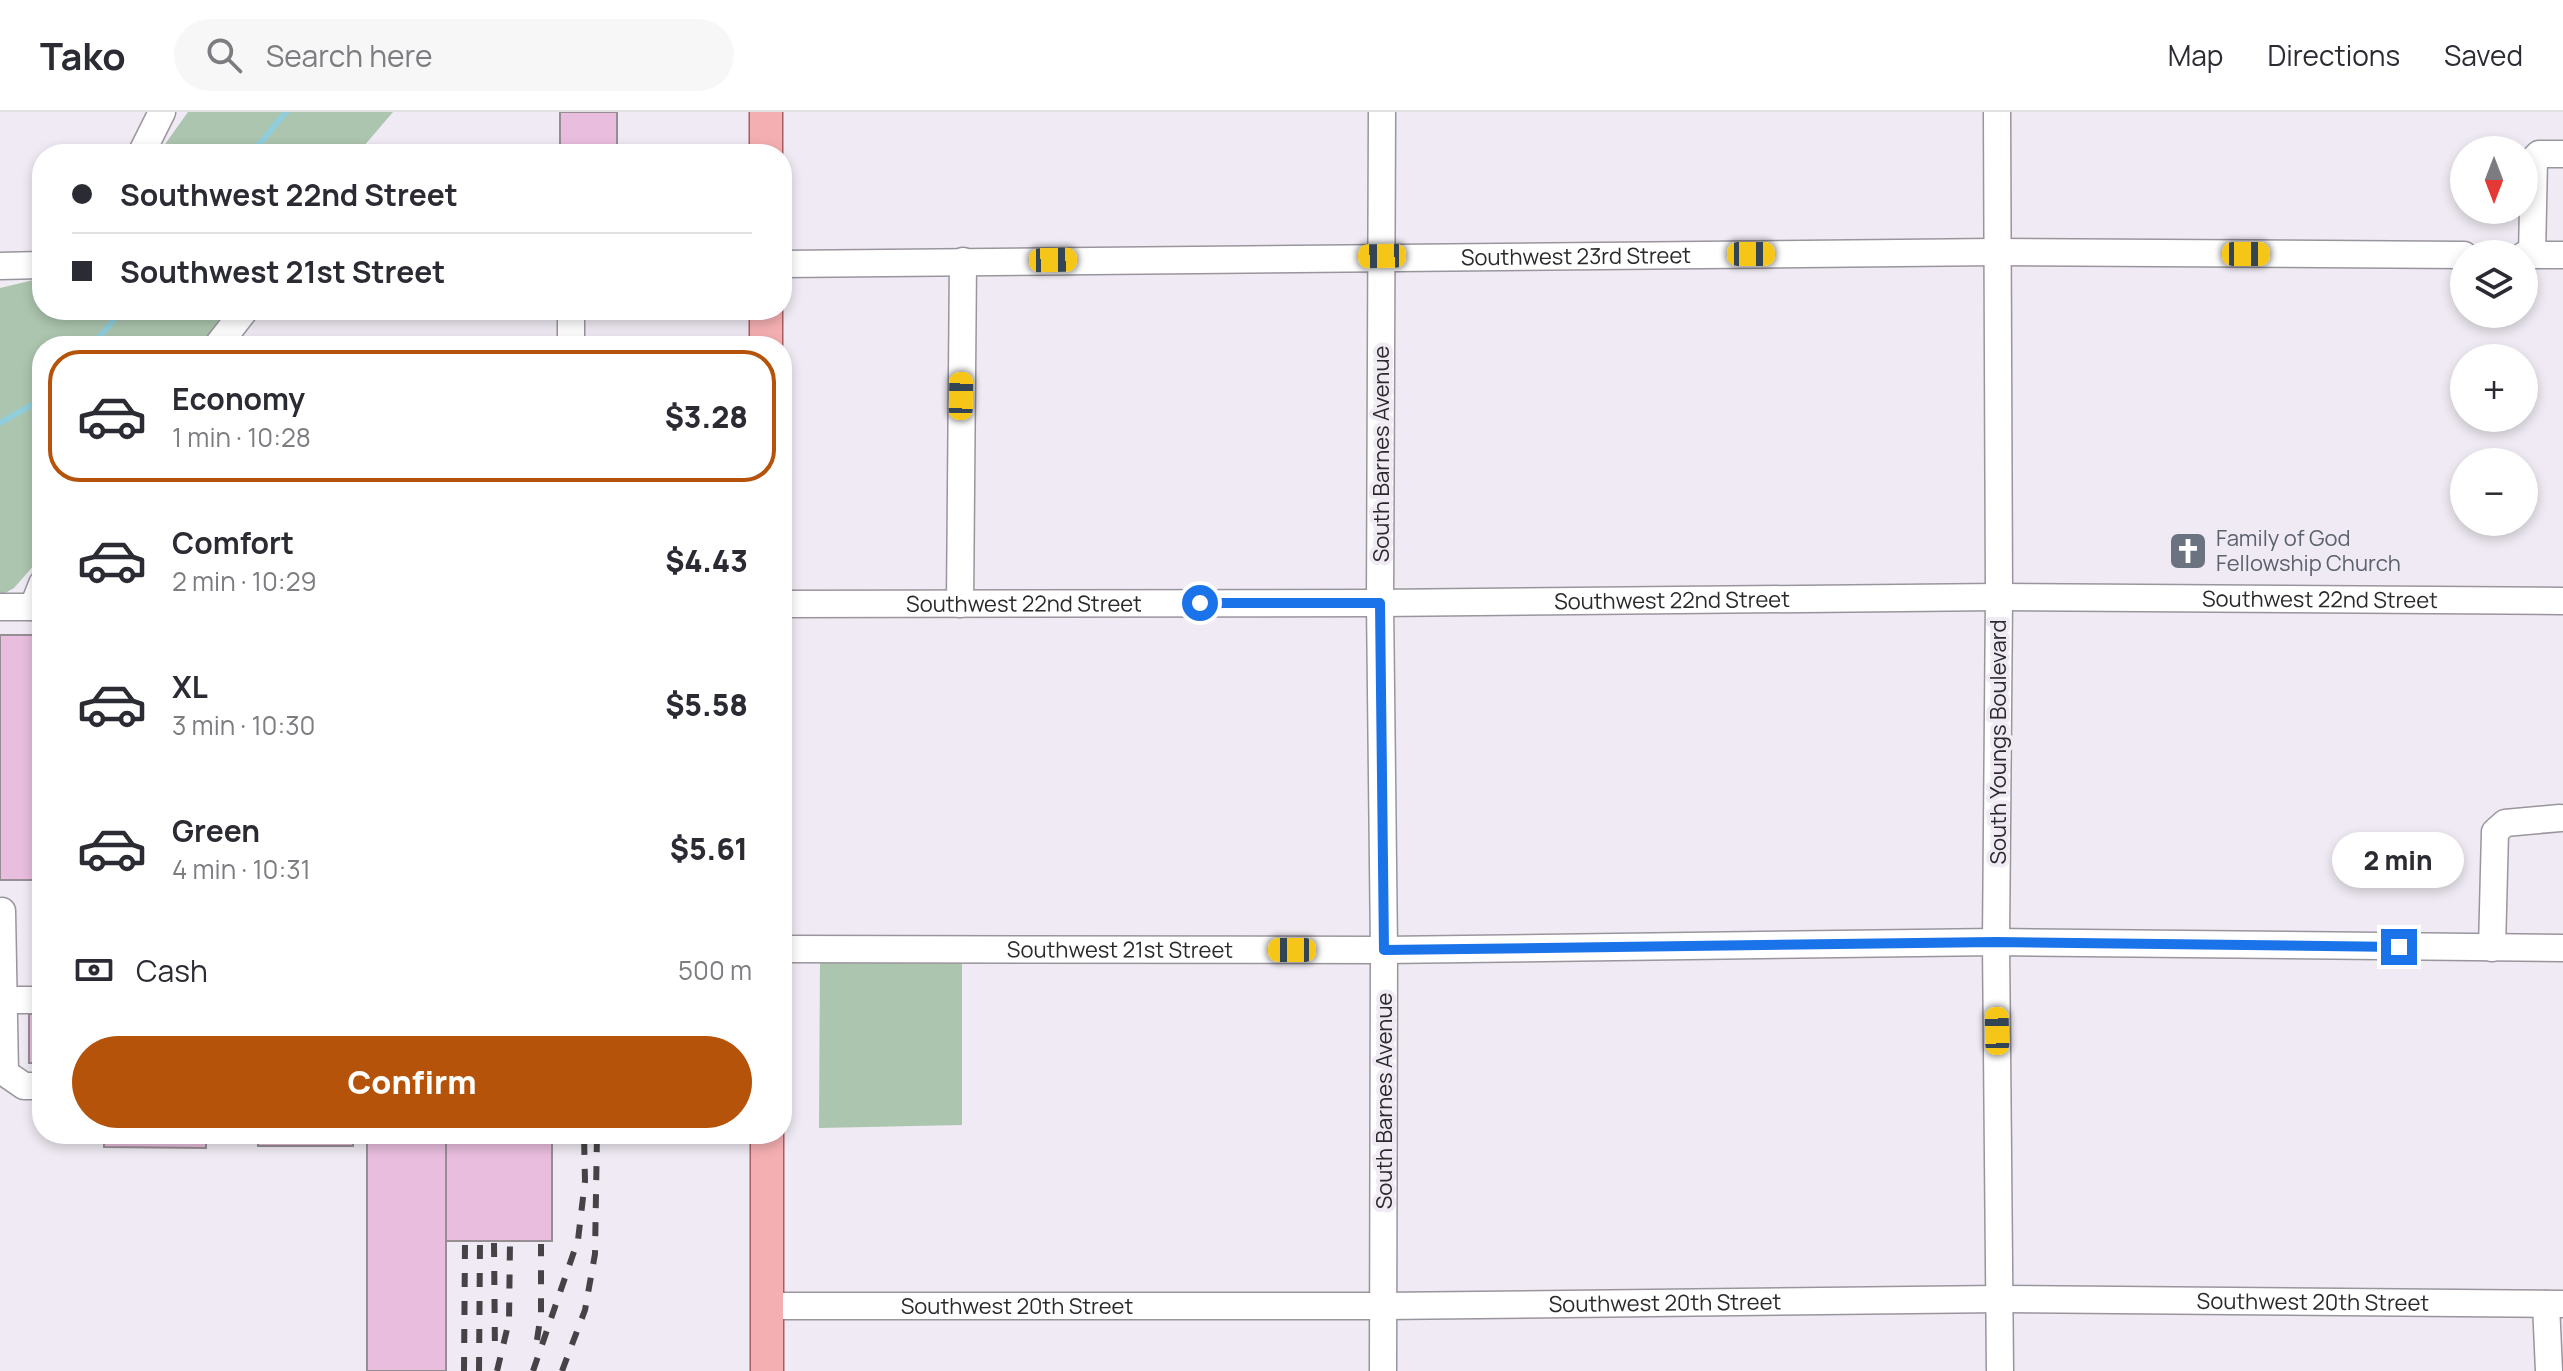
<!DOCTYPE html>
<html lang="en">
<head>
<meta charset="utf-8">
<style>
  :root { --surface:#fff; --page:#f7f7f7; --text:#2b2b33; --muted:#7c7c81; --line:#e1e1e2; --accent:#b45309 }
  body { margin:0; font-family:Manrope,sans-serif; background:var(--page); color:var(--text); height:100vh; display:flex; flex-direction:column; font-size:30px; white-space:nowrap }
  * { box-sizing:border-box; margin:0 }
  p { font-size:26px; color:var(--muted) }
  .icon { flex:none; width:44px; height:44px; fill:none; stroke:currentColor; stroke-width:2; stroke-linecap:round; stroke-linejoin:round }
  .map { position:relative; flex:1; overflow:hidden }
  .sheet { position:absolute; left:32px; top:224px; width:760px; height:808px; display:flex; flex-direction:column; background:var(--surface); border-radius:32px; box-shadow:0 4px 12px #0003 }
  .sheet>* { flex:none }
  .guide { position:absolute; left:32px; top:32px; width:760px; height:176px; border-radius:32px; box-shadow:0 4px 12px #0003; display:grid; align-content:center; height:176px; padding:0 40px; background:var(--surface) }
  .needle { width:52px; rotate:180deg }
  .fabs { position:absolute; left:2450px; top:24px; display:grid; gap:16px }
  .fabs a { display:grid; place-items:center; width:88px; height:88px; border-radius:50%; background:var(--surface); box-shadow:0 4px 12px #0003; font-size:40px }
  .end { position:absolute; width:36px; height:36px; margin:-18px; border:10px solid #1a73e8; background:#fff; box-shadow:0 0 0 4px #fff }
  .from { border-radius:50% }
  .bubble { position:absolute; height:56px; border-radius:28px; background:var(--surface); box-shadow:0 4px 12px #0003; font-size:26px; font-weight:800; line-height:56px; text-align:center }
  .car { position:absolute; width:24px; height:48px; margin:-24px -12px; border-radius:10px; box-shadow:0 0 6px 2px #0007; background:linear-gradient(#f5c518 24%,#345 0 40%,#f5c518 0 76%,#345 0 86%,#f5c518 0) }
  .guide b { display:flex; align-items:center; gap:28px; height:76px; font-size:30px }
  .guide b+b { border-top:2px solid var(--line) }
  .guide i { width:20px; height:20px; background:var(--text) }
  ul { padding:14px 0 0; list-style:none }
  li { display:flex; align-items:center; gap:24px; height:132px; margin:0 16px 12px; padding:0 24px; border:4px solid transparent; border-radius:32px }
  li div { flex:1 }
  li b { display:block; font-size:30px }
  li em { font-style:normal; font-weight:800 }
  li.selected { border-color:var(--accent) }
  li>.icon { width:72px; height:72px; stroke-width:1.5 }
  .pay { display:flex; align-items:center; gap:20px; height:88px; padding:0 40px; font-size:30px }
  .pay p { margin-inline-start:auto }
  .primary-button { display:flex; gap:16px; margin-top:auto; padding:16px 40px }
  .primary-button a { flex:1; height:92px; border-radius:48px; background:var(--accent); color:#fff; font-size:32px; font-weight:800; line-height:92px; text-align:center }
  header { display:flex; align-items:center; gap:48px; box-sizing:border-box; height:112px; padding:0 40px; background:var(--surface); border-bottom:2px solid var(--line) }
  header strong { font-size:38px }
  nav { display:flex; gap:44px; margin-inline-start:auto; font-size:28px }
  .search { width:560px; height:72px; background:var(--page); display:flex; align-items:center; gap:20px; box-sizing:border-box; padding:0 28px; border-radius:44px; color:var(--muted); font-size:30px }
  .map>svg:first-child { display:block }
  .green { fill:#acc5ae }
  .lines { fill:none; stroke-linecap:round; stroke-linejoin:round }
  .stream { stroke:#91cddb; stroke-width:6 }
  .building { fill:#e8bddd; stroke:#978e94; stroke-width:2 }
  .minor-casing { stroke:#9a959d; stroke-width:29 }
  .major-casing { stroke:#a95e61; stroke-width:35 }
  .minor { stroke:#fff; stroke-width:26 }
  .major { stroke:#f4afb2; stroke-width:32 }
  .rail { stroke:#464347; stroke-width:6; stroke-dasharray:14 14; stroke-linecap:butt }
  .route { stroke:#1a73e8; stroke-width:10 }
  .labels { text-anchor:middle; stroke-width:8; stroke-linejoin:round; paint-order:stroke }
  .street-label { font-size:22px; fill:#2b292c; stroke:#efeaf3 }
  .worship-label { font-size:22px; fill:#5b616d; stroke:#efeaf3; text-anchor:start }
</style>
</head>
<body>
<header>
<strong>Tako</strong>
<div class="search"><svg class="icon" aria-label="search" viewBox="0 0 24 24"><circle cx="10" cy="10" r="6"/><path d="M15 15l6 6"/></svg>Search here</div>
<nav><a>Map</a><a>Directions</a><a>Saved</a></nav>
</header>
<div class="map">
<svg width="2563" height="1259" viewBox="0 0 2563 1259">
  <rect width="100%" height="100%" fill="#efeaf3"/>
  <g class="green">
    <path d="M188,0h205l-36,42h-199z"/>
    <path d="M42,166v32h185l-27,36h-158v210l-28,32 -14,8v-308z"/>
    <path d="M820,850l142,1v162l-143,3z"/>
  </g>
  <g class="lines">
    <g class="stream">
      <path d="M251,42l35,-42"/>
      <path d="M92,234l30,-36"/>
      <path d="M0,311l42,-24"/>
    </g>
  </g>
  <g class="building">
    <rect x="560" y="0" width="57" height="42"/>
    <rect x="593" y="229" width="79" height="5"/>
    <rect x="0" y="523" width="42" height="245"/>
    <rect x="29" y="902" width="13" height="49"/>
    <path d="M104,1022h102v14l-102,-1z"/>
    <rect x="258" y="1022" width="95" height="12"/>
    <rect x="367" y="1022" width="79" height="237"/>
    <rect x="446" y="1022" width="106" height="107"/>
  </g>
  <g class="lines">
    <defs>
      <g id="minor">
        <path d="M1382,0l-2,491 4,347 -1,421"/>
        <path d="M1997,0l2,485 -3,345 4,429"/>
        <path d="M141,42l21,-42"/>
        <path d="M2524,143h39"/>
        <path d="M2532,143l2,-96 5,-5h24"/>
        <path id="s1" d="M782,152l1214,-12 468,3"/>
        <path d="M0,154l42,-1"/>
        <path d="M571,198v36"/>
        <path d="M217,234l28,-36"/>
        <path id="s2" d="M782,492l598,-1 619,-6 564,4"/>
        <path d="M960,492l3,-343"/>
        <path d="M0,495h42"/>
        <path d="M33,495l9,-23"/>
        <path d="M2,799l3,162 19,13h18"/>
        <path d="M2492,836l3,-116 10,-9 55,-5"/>
        <path id="s3" d="M782,837l602,1 612,-8 567,6"/>
        <path d="M0,888h42"/>
        <path d="M2546,1192l3,67"/>
        <path id="s4" d="M767,1194h616l617,-7 563,5"/>
      </g>
      <g id="major">
        <path d="M766,42v-42"/>
        <path d="M766,198v36"/>
        <path d="M767,1022v237"/>
      </g>
    </defs>
    <use href="#minor" class="minor-casing"/>
    <use href="#major" class="major-casing"/>
    <use href="#minor" class="minor"/>
    <use href="#major" class="major"/>
    <g class="rail">
      <path d="M494,1131l1,112"/>
      <path d="M537,1228l4,-27v-69"/>
      <path d="M464,1259l1,-129"/>
      <path d="M479,1259l1,-128"/>
      <path d="M497,1259l12,-50 1,-79"/>
      <path d="M533,1259l45,-131 7,-59 -1,-47"/>
      <path d="M562,1259l23,-61 10,-56 2,-120"/>
    </g>
  </g>
  <g class="lines">
    <path class="route" d="M1200,491h180l4,347 612,-8 403,5"/>
  </g>
  <defs>
    <symbol id="church-square" viewBox="-11 -11 22 22"><rect x="-9" y="-9" width="18" height="18" rx="4" fill="#6b7280" stroke="#efeaf3"/><path d="M-1.2-6h2.4v3.5h3.3v2.4h-3.3V6h-2.4V-.1h-3.3v-2.4h3.3Z" fill="#fff"/></symbol>
  </defs>
  <g fill-rule="evenodd">
    <use href="#church-square" x="2166" y="417" width="44" height="44"/>
  </g>
  <g class="labels">
    <g class="street-label">
      <text dy="8" stroke="none"><textPath href="#s1" startOffset="794">Southwest 23rd Street</textPath></text>
      <text transform="translate(1381 342) rotate(-90)" y="8">South Barnes Avenue</text>
      <text dy="8" stroke="none"><textPath href="#s2" startOffset="1538">Southwest 22nd Street</textPath></text>
      <text dy="8" stroke="none"><textPath href="#s2" startOffset="890">Southwest 22nd Street</textPath></text>
      <text dy="8" stroke="none"><textPath href="#s2" startOffset="242">Southwest 22nd Street</textPath></text>
      <text transform="translate(1998 630) rotate(-90)" y="8">South Youngs Boulevard</text>
      <text dy="8" stroke="none"><textPath href="#s3" startOffset="338">Southwest 21st Street</textPath></text>
      <text transform="translate(1384 989) rotate(-90)" y="8">South Barnes Avenue</text>
      <text dy="8" stroke="none"><textPath href="#s4" startOffset="1546">Southwest 20th Street</textPath></text>
      <text dy="8" stroke="none"><textPath href="#s4" startOffset="898">Southwest 20th Street</textPath></text>
      <text dy="8" stroke="none"><textPath href="#s4" startOffset="250">Southwest 20th Street</textPath></text>
    </g>
    <g class="worship-label">
      <text x="2216" y="434">Family of God<tspan x="2216" dy="25">Fellowship Church</tspan></text>
    </g>
  </g>
</svg>
<div class="fabs">
<a><svg class="needle" viewBox="-14 -14 28 28"><path d="M0-13l5 13h-10z" fill="#e53935"/><path d="M0 13l5-13h-10z" fill="#7c7c81"/></svg></a>
<a><svg class="icon" aria-label="layers" viewBox="0 0 24 24"><path d="M12 4l9 5-9 5-9-5zM3 14l9 5 9-5"/></svg></a>
<a>+</a>
<a>−</a>
</div>
<i class="end from" style="left:1200px;top:491px"></i>
<i class="end" style="left:2399px;top:835px"></i>
<div class="bubble" style="left:2332px;top:720px;width:132px">2 min</div>
<i class="car" style="left:1751px;top:142px;rotate:90deg"></i>
<i class="car" style="left:2246px;top:142px;rotate:90deg"></i>
<i class="car" style="left:1382px;top:144px;rotate:269deg"></i>
<i class="car" style="left:1053px;top:148px;rotate:89deg"></i>
<i class="car" style="left:961px;top:284px;rotate:1deg"></i>
<i class="car" style="left:1292px;top:838px;rotate:270deg"></i>
<i class="car" style="left:1997px;top:919px;rotate:359deg"></i>
<div class="guide">
<b><i class="from"></i>Southwest 22nd Street</b>
<b><i></i>Southwest 21st Street</b>
</div>
<section class="sheet">
<ul>
<li class="selected"><svg class="icon" aria-label="car" viewBox="0 0 24 24"><path d="M5 17H2v-5l4-1 3-4h7l3 4 3 1v5h-3M9 17h6M6 11h13"/><circle cx="7" cy="17" r="2"/><circle cx="17" cy="17" r="2"/></svg><div><b>Economy</b><p>1 min · 10:28</p></div><em>$3.28</em></li>
<li><svg class="icon" aria-label="car" viewBox="0 0 24 24"><path d="M5 17H2v-5l4-1 3-4h7l3 4 3 1v5h-3M9 17h6M6 11h13"/><circle cx="7" cy="17" r="2"/><circle cx="17" cy="17" r="2"/></svg><div><b>Comfort</b><p>2 min · 10:29</p></div><em>$4.43</em></li>
<li><svg class="icon" aria-label="car" viewBox="0 0 24 24"><path d="M5 17H2v-5l4-1 3-4h7l3 4 3 1v5h-3M9 17h6M6 11h13"/><circle cx="7" cy="17" r="2"/><circle cx="17" cy="17" r="2"/></svg><div><b>XL</b><p>3 min · 10:30</p></div><em>$5.58</em></li>
<li><svg class="icon" aria-label="car" viewBox="0 0 24 24"><path d="M5 17H2v-5l4-1 3-4h7l3 4 3 1v5h-3M9 17h6M6 11h13"/><circle cx="7" cy="17" r="2"/><circle cx="17" cy="17" r="2"/></svg><div><b>Green</b><p>4 min · 10:31</p></div><em>$5.61</em></li>
</ul>
<div class="pay"><svg class="icon" aria-label="cash" viewBox="0 0 24 24"><path d="M3 7h18v10H3z"/><circle cx="12" cy="12" r="2"/></svg>Cash<p>500 m</p></div>
<div class="primary-button"><a>Confirm</a></div>
</section>
</div>
</body>
</html>
